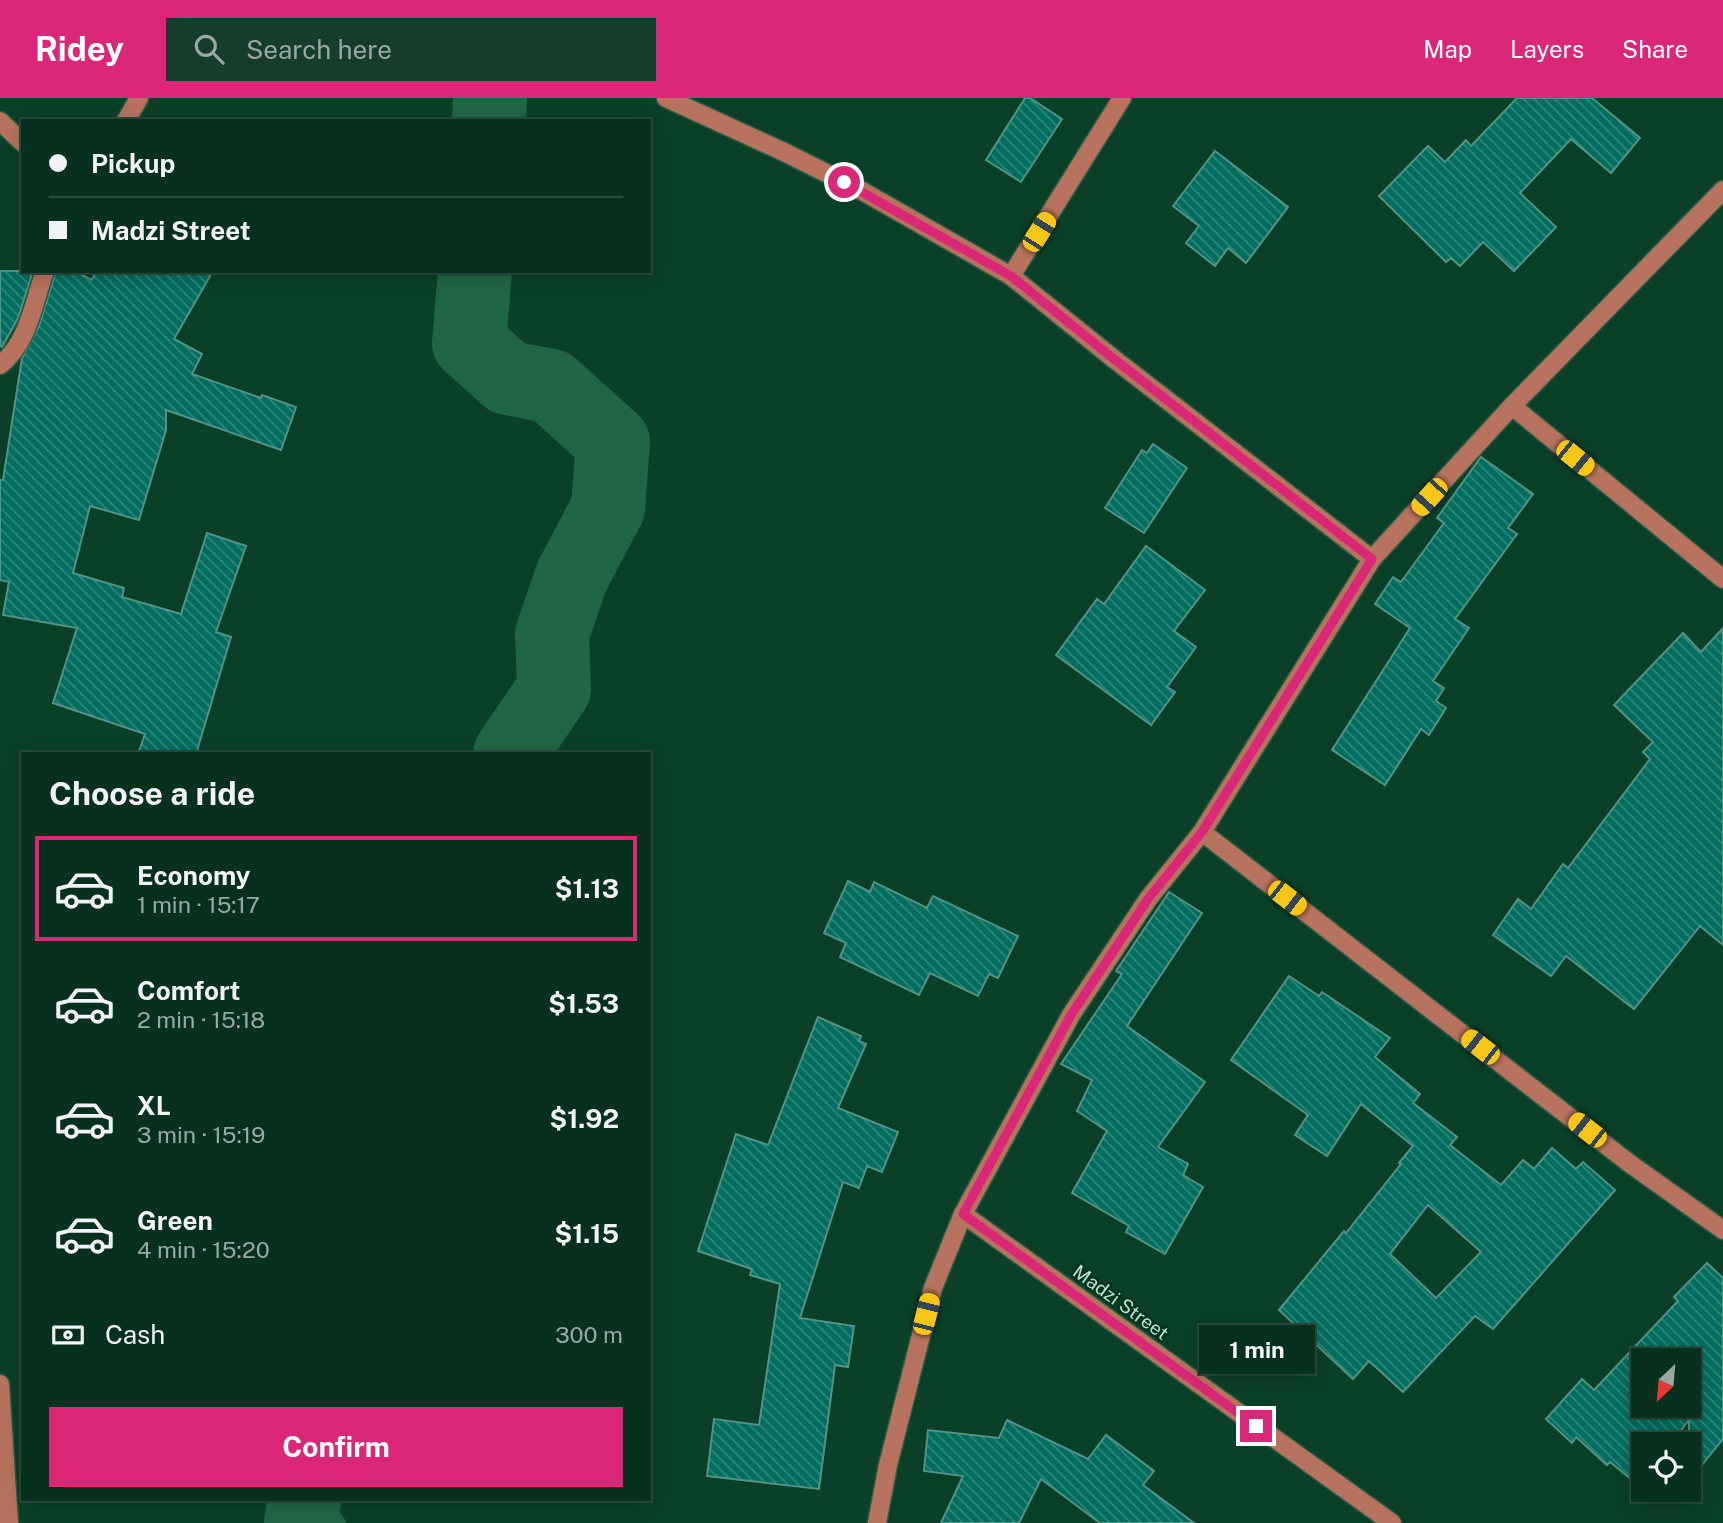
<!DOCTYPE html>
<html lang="en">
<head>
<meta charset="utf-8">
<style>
  :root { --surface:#08301e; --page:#163c2b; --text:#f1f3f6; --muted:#98a9a4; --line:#294b3c; --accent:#db2777 }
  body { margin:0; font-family:"Public Sans",sans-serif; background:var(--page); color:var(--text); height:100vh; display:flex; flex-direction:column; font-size:26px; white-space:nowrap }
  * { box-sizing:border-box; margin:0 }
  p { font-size:23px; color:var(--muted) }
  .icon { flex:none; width:38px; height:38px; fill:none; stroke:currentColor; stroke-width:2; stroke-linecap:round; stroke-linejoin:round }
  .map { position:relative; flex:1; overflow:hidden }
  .side { position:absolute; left:21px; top:654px; width:630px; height:749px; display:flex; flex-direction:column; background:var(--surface); border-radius:0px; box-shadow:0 4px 18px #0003,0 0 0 2px var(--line) }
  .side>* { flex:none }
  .top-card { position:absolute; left:21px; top:21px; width:630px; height:154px; border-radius:0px; box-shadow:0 4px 18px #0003,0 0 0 2px var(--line); display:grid; align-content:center; height:154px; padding:0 28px; background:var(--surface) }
  .needle { width:46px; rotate:206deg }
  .tools { position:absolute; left:1631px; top:1250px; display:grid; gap:14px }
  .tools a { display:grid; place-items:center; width:70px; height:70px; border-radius:0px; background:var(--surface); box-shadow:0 4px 18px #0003,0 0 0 2px var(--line); font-size:35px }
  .end { position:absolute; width:32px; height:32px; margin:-16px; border:9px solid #db2777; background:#fff; box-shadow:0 0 0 4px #fff }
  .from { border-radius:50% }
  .bubble { position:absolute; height:49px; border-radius:0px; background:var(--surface); box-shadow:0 4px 18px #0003,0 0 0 2px var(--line); font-size:23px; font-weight:700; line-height:49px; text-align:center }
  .car { position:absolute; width:21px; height:42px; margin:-21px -10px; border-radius:9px; box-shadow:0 0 5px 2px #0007; background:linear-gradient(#f5c518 24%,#345 0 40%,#f5c518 0 76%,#345 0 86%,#f5c518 0) }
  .top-card b { display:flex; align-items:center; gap:24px; height:66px; font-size:26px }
  .top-card b+b { border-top:2px solid var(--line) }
  .top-card i { width:18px; height:18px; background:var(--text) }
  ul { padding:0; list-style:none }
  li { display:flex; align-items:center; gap:21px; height:105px; margin:0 14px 10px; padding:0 14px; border:4px solid transparent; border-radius:0px }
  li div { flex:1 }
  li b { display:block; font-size:26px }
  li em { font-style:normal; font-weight:700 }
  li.on { border-color:var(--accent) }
  li>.icon { width:63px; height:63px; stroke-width:1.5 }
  h2 { padding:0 28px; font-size:32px; line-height:84px }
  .pay { display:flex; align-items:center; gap:18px; height:77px; padding:0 28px; font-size:26px }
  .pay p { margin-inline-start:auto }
  .primary-button { display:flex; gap:14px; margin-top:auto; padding:14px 28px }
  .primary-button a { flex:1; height:80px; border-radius:0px; background:var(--accent); color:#fff; font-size:28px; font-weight:700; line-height:80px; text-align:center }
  header { display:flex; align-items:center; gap:42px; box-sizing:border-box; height:98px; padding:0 35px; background:var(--accent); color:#fff }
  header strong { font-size:33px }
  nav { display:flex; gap:38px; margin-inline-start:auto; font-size:24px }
  .search { width:490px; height:63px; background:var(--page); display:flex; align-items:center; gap:18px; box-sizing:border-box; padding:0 24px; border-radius:0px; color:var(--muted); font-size:26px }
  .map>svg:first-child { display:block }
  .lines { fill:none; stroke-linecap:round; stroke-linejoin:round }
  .stream { stroke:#216644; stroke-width:12 }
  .river { stroke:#216644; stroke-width:74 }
  .building { fill:url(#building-back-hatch); stroke:#539285; stroke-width:2; fill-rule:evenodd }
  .minor-casing { stroke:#2c5c46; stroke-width:21 }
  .minor { stroke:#b7735d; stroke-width:18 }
  .route { stroke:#db2777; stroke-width:9 }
  .labels { text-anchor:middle; stroke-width:5; stroke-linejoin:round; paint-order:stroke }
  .street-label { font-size:19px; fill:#c4dece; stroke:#00361e }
</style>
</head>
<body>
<header>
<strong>Ridey</strong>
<div class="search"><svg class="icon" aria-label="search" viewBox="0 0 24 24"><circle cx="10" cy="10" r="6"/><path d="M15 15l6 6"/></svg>Search here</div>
<nav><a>Map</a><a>Layers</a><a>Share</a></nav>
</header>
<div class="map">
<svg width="1723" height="1425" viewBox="0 0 1723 1425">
  <defs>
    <pattern id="building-back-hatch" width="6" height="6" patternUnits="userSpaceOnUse" patternTransform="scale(1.75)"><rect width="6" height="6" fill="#006d5e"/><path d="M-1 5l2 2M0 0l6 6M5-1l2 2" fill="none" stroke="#2f887b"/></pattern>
  </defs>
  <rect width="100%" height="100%" fill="#0b4028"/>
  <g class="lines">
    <path class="stream" d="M324,1402l16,23"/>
    <g class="river">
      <path d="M489,23l1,-23"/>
      <path d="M475,173l-6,72 39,35 43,8 62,56 -5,66 -36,68 -20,58 2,55 -44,65"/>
      <path d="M301,1425l3,-23"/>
    </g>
  </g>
  <g class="building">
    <path d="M1025,0h5l32,21 -41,63 -35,-22z"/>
    <path d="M1517,0h75l48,40 -29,35 -40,-34 -51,54 36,34 -42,44 -31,-29 -23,24 -9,-8 -5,4 -67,-66 49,-50 17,16 21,-22 5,6z"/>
    <path d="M1215,53l73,56 -42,56 -18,-15 -13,18 -29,-23 13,-17 -26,-20z"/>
    <path d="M0,173h33l-15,47 -16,29 -2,-1z"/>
    <path d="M56,173h18l18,9 4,-9h117l-39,68 28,15 -10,20 69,24 1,-3 34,12 -15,43 -115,-40v20l-27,90 -49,-14 -17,67 51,15 -2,9 59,17 26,-81 39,13 -30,86 15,5 -35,117h-58l7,-20 -92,-31 24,-75 -74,-13 6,-33 -9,-2v-100h3l19,-122 17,-32z"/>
    <path d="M1153,346l34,24 -43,65 -39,-25 37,-58 5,3z"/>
    <path d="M1481,359l52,37 -25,34 9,6 -62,85 14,9 -36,53 11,7 -8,13 10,7 -17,27 -8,-6 -36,56 -53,-35 78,-122 -35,-24 18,-27 8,5 43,-59 -7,-5z"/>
    <path d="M1146,448l59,44 -31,41 22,16 -29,40 8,5 -24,33 -95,-70 41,-56 7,5z"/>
    <path d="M1723,530v317l-23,-19 -66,83 -68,-53 -15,20 -58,-41 25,-36 13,10 32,-45 5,4 82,-109 -7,-7 10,-10 -39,-37 69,-72 18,19z"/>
    <path d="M848,783l22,11 4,-10 53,26 6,-12 85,40 -20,42 -9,-4 -11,22 -48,-23 -11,22 -79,-38 6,-14 -22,-10z"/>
    <path d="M1169,794l33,21 -75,113 78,56 -47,65 30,17 -5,11 20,12 -38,67 -39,-22 3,-6 -57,-33 35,-62 -30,-20 15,-31 -31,-16 61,-90 -6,-3z"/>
    <path d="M1289,878l30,20 3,-4 68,46 -15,19 45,37 -7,9 44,34 -7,8 51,40 22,-25 11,9 18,-21 24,21 7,-7 32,28 -122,139 -18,-13 -72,76 -34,-31 -16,18 -74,-69 65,-79 2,2 55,-69 -2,-1 14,-17 -52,-42 -34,52 -32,-21 13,-20 -77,-55zM1428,1107l53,47 -45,46 -46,-44z"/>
    <path d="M818,919l43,19 -2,5 7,3 -28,64 60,24 -16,40 -15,-6 -8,22 -16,-6 -43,136 54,8 -6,41 -13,-2 -16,124 -112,-13 7,-57 45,6 21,-141 -30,-9 2,-6 -54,-18 38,-117 32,11z"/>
    <path d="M1707,1165l16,15v161l-34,42v-61l-19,24h-27v33l-6,7 -27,-22 -3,3 -31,-28 -4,6 -26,-24 36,-40 12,11 84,-89 -4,-4zM1643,1262h46v45h-46z"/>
    <path d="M1007,1322l81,39 18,-24 48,36 -11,14 51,38h-94l-59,-44 -22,44h-78l22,-47 -39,-5 4,-41 71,8z"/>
  </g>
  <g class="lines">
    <defs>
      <g id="minor">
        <path d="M666,0l118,54 80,40 147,84 103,83 258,200"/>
        <path d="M0,23l23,22"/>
        <path d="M126,23l13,-23"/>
        <path d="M1011,178l111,-178"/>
        <path d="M0,267c29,-23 33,-61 45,-94"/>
        <path d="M1512,308l211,173"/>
        <path d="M1202,734l427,331 94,67"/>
        <path d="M963,1116l429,309"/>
        <path d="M0,1286l9,139"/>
        <path d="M877,1425l11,-58 45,-177 30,-74 108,-199 77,-116 54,-67 170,-273 140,-153 211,-216"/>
      </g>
    </defs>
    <use href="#minor" class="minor-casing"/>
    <use href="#minor" class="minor"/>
  </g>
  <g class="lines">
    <path class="route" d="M844,84l167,94 103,83 258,200 -170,273 -54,67 -77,116 -108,199 293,212"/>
  </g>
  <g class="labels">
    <g class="street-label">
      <text transform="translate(1121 1204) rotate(36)" y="7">Madzi Street</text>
    </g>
  </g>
</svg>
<div class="tools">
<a><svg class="needle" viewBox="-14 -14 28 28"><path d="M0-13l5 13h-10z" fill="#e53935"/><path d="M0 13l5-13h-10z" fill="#98a9a4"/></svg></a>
<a><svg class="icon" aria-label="locate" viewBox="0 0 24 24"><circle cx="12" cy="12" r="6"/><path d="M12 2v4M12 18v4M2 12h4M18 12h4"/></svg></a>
</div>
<i class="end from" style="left:844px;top:84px"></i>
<i class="end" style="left:1256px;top:1328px"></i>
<div class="bubble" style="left:1199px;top:1227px;width:116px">1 min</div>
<i class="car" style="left:1039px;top:134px;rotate:32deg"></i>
<i class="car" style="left:1575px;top:360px;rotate:129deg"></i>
<i class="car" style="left:1429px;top:399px;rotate:222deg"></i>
<i class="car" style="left:1287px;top:800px;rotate:128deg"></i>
<i class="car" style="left:1480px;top:949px;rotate:308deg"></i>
<i class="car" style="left:1587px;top:1032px;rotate:308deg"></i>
<i class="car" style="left:926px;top:1216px;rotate:14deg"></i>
<div class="top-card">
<b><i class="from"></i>Pickup</b>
<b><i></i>Madzi Street</b>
</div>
<section class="side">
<h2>Choose a ride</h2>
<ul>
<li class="on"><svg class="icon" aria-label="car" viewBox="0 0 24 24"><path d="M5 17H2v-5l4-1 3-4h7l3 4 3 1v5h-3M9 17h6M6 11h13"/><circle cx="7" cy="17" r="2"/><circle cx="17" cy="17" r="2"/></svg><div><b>Economy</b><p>1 min · 15:17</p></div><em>$1.13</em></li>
<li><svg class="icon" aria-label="car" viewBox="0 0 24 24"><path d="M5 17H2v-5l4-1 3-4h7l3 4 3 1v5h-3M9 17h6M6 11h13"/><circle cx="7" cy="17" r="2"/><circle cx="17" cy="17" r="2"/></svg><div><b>Comfort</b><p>2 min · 15:18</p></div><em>$1.53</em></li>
<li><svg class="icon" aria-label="car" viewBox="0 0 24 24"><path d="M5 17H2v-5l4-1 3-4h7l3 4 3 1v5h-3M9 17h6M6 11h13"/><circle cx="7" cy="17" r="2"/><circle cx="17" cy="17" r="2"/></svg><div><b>XL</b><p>3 min · 15:19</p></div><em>$1.92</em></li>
<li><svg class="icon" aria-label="car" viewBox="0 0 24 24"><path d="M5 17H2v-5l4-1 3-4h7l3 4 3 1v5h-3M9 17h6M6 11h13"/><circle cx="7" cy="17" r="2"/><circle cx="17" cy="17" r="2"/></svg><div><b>Green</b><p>4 min · 15:20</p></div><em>$1.15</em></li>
</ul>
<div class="pay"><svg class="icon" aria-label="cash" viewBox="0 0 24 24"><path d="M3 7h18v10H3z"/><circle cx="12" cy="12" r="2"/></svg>Cash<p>300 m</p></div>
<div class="primary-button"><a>Confirm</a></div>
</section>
</div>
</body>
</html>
